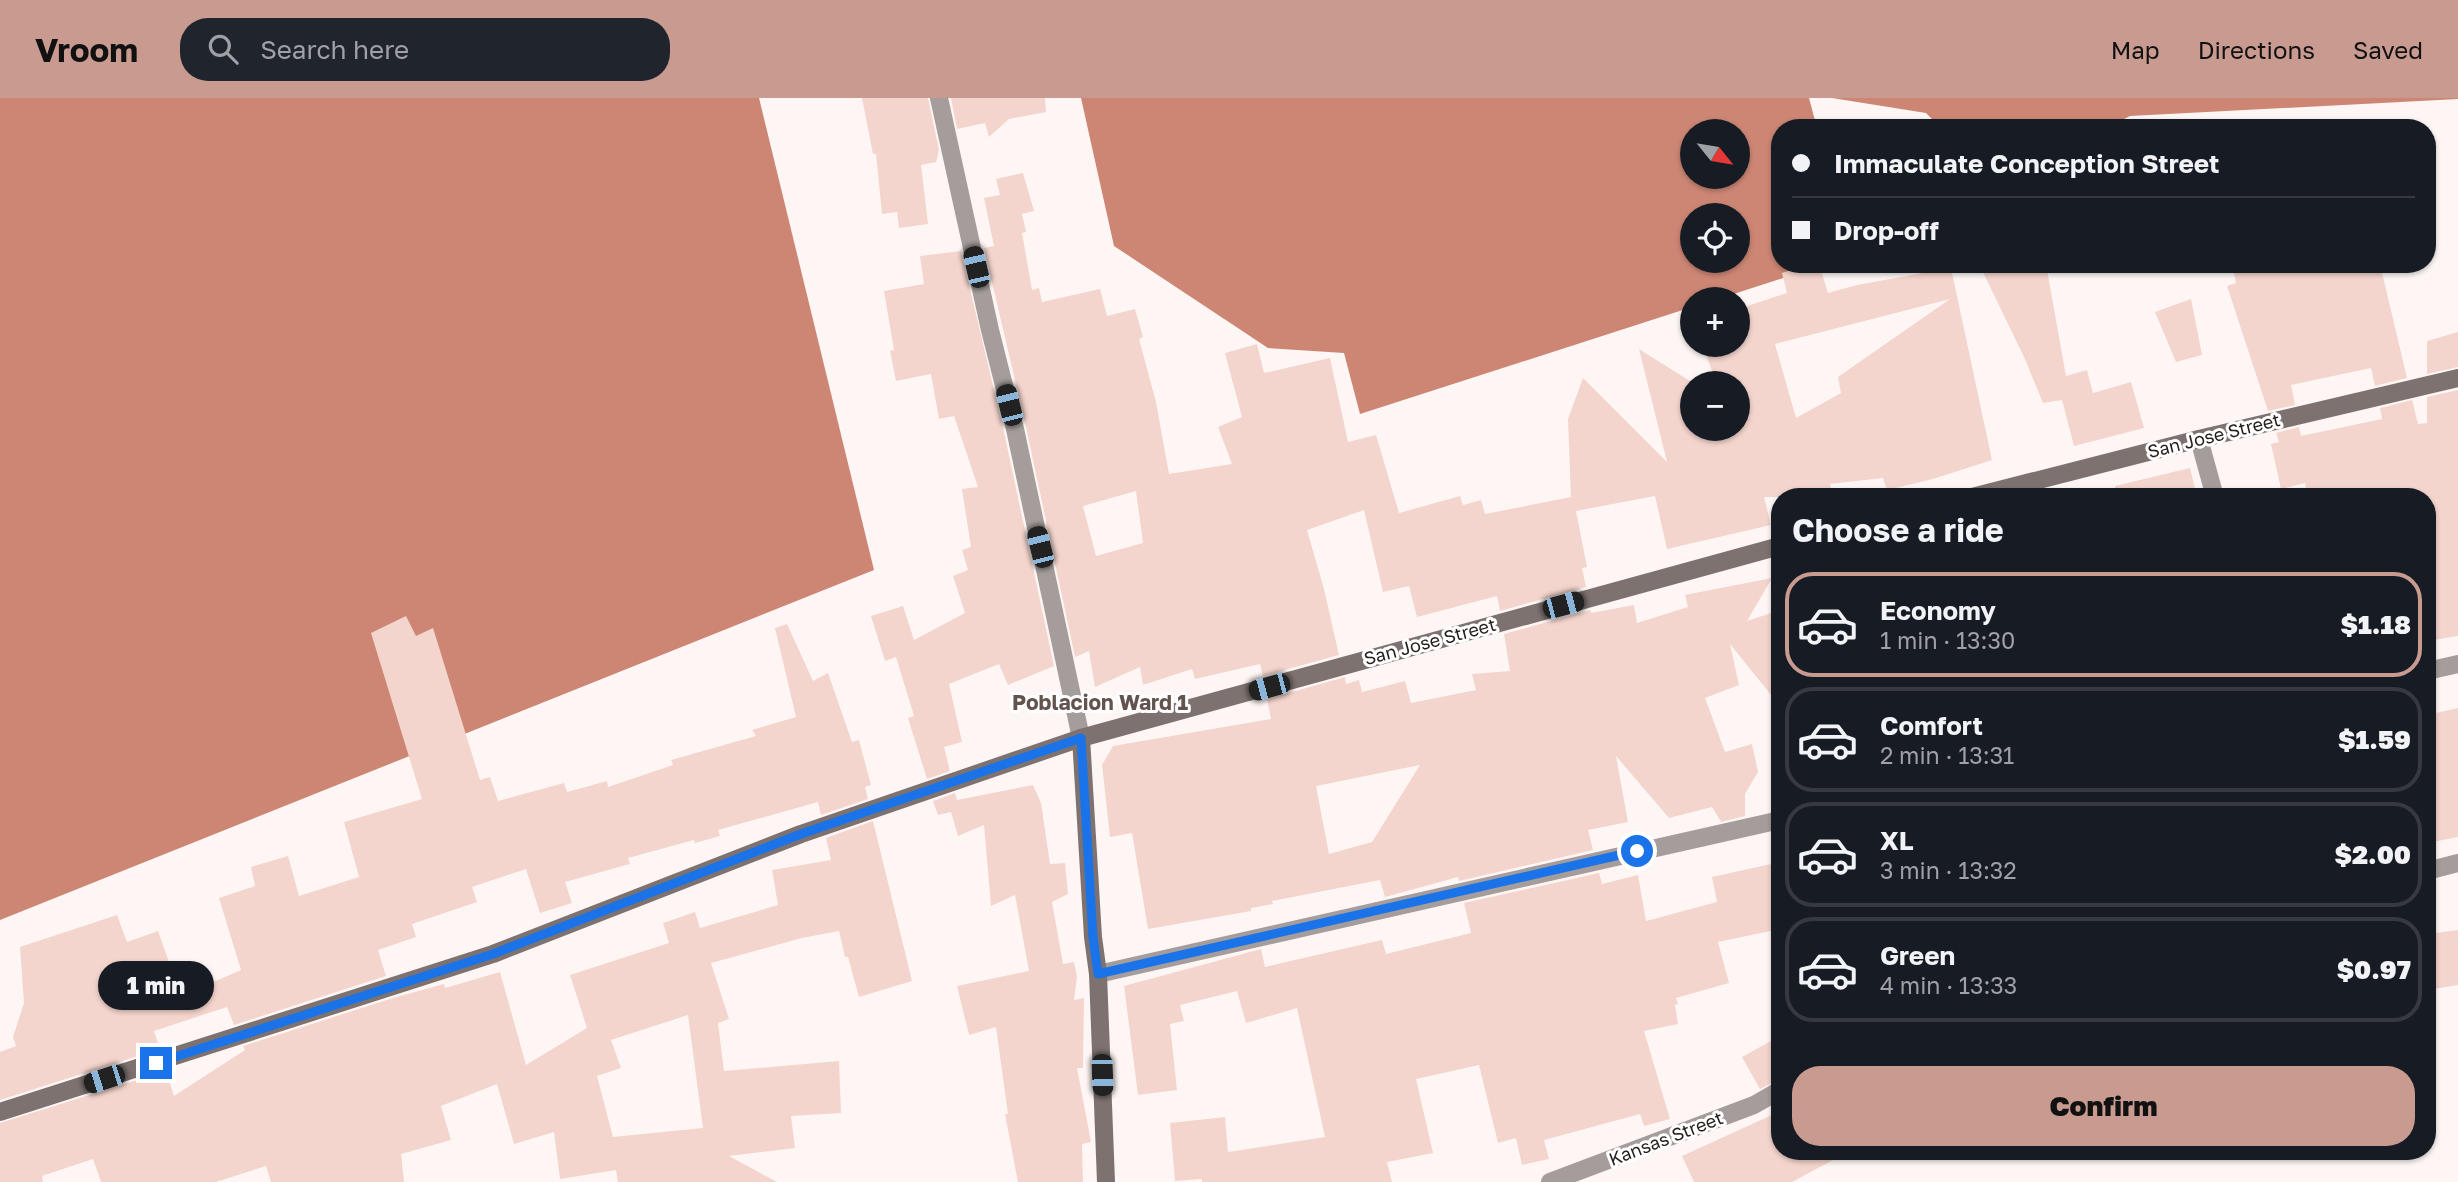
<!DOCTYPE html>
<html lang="en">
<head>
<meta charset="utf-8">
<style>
  :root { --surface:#171b24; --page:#20242c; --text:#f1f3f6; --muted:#9ea1a6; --line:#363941; --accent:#c89a90 }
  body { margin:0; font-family:"Golos Text",sans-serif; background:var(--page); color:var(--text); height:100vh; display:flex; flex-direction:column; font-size:26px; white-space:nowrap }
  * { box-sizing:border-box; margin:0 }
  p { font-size:23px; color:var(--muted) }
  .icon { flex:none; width:38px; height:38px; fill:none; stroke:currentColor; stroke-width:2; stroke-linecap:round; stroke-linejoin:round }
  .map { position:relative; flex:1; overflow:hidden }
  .details { position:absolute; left:1771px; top:390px; width:665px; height:672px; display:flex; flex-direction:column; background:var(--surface); border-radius:28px; box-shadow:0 2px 5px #0004 }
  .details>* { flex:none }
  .guide { position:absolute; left:1771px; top:21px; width:665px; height:154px; border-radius:28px; box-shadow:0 2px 5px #0004; display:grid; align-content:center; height:154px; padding:0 21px; background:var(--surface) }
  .needle { width:46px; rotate:120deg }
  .buttons { position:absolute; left:1680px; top:21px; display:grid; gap:14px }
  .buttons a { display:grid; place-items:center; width:70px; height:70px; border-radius:50%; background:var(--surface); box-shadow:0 2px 5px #0004; font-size:35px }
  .end { position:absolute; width:32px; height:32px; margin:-16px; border:9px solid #1a73e8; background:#fff; box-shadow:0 0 0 4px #fff }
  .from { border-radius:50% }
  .bubble { position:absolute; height:49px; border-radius:24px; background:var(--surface); box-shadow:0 2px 5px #0004; font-size:23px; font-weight:800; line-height:49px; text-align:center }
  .car { position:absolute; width:21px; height:42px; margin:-21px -10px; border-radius:9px; box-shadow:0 0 5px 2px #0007; background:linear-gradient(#222 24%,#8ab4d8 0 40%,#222 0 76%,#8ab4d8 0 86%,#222 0) }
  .guide b { display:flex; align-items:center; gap:24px; height:66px; font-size:26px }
  .guide b+b { border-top:2px solid var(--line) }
  .guide i { width:18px; height:18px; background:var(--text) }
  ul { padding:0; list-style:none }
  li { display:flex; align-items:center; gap:21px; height:105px; margin:0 14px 10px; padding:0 7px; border:4px solid var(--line); border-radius:28px }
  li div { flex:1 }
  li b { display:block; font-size:26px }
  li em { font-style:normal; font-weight:800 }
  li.current { border-color:var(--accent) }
  li>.icon { width:63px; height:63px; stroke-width:1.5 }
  h2 { padding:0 21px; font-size:32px; line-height:84px }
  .button { display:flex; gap:14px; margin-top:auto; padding:14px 21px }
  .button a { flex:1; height:80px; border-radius:28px; background:var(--accent); color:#111; font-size:28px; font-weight:800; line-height:80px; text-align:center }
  header { display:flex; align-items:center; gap:42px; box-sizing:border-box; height:98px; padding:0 35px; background:var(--accent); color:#111 }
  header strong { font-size:33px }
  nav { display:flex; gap:38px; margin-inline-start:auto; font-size:24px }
  .search { width:490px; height:63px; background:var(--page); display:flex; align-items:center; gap:18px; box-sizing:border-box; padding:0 24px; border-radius:28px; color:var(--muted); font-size:26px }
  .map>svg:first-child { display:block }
  .water { fill:#cd8674; fill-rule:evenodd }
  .building { fill:#f4d5cd; fill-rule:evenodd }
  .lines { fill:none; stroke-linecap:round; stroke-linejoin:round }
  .street { stroke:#a59d9b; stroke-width:18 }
  .secondary { stroke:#7d726f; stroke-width:18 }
  .route { stroke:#1a73e8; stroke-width:9 }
  .labels { text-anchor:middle; stroke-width:6; stroke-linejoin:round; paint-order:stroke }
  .street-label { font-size:18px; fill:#241e1c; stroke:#fff }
  .quarter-label { font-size:21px; font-weight:bold; fill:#63534f; stroke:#fff }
</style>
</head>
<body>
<header>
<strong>Vroom</strong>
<div class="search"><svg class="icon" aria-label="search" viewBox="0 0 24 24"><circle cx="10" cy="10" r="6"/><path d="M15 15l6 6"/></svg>Search here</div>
<nav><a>Map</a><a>Directions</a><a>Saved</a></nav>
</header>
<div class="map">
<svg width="2458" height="1084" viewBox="0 0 2458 1084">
  <rect width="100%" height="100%" fill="#fdf6f4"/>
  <g class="water">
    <path d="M0,0h759l115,472 -874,350z"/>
    <path d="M1081,0h728l8,30h-37v136h47l-109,35h-26v8l-332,107 -16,-61 -76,-5 -154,-102zM1692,33h46v46h-46zM1692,117h46v46h-46z"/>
    <path d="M1832,0h626v1l-328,17 -24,12h-165l-15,-15z"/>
  </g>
  <g class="building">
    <path d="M862,0h66l11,52 -3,12 -15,3 7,59 -29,4 -2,-16 -15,2 -6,-60h-3z"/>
    <path d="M951,0h94l1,14 -37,7 -20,18 -4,-14 -28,6z"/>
    <path d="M1023,75l11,38 -12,3 4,18 -4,1 10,57 7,-2 3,14 58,-13 7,27 28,-7 8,28 -4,2 17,63 13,72 63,-10 -14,-37 24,-10 -17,-64 32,-9 7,29 66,-15 18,84 28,-7 23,78 61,-17 3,9 18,-5 4,14 86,-17 -3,-78 15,-41 84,84 -28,-113 54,34 -1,46h46v-46h-22l-13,-38h35v-36l49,-16 -5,-20 28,-9h9l9,29 29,-8 94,-17 41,192 -59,19 -46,11 -4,-12 -53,6 3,13h-69l7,28 -104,24 -12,-53 -79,15 11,56 -5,1 4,19 -86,24 -3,-15 -80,21 -8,-31 -26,6 -19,-82 -57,20 17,59 15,66 -76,21 -3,-12 -65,15 -3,-10 -49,16 -3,-18 -45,20 -6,-36 -14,6 -49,-230 -42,-179 10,-2 -10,-48 16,-3 -4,-16zM1950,201l-112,78 3,16 -45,25 -21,-74zM1136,393l7,52 -47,13 -13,-50z"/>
    <path d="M961,153l43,181 50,234 -46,19 -9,-21 -50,20 13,58 -18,5 6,24 -23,8 -19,-61 6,-2 -18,-59 -11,4 -14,-45 32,-10 11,34 51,-27 -12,-37 15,-6 -6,-20 9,-3 -9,-58 16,-2 -24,-71 -15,3 -8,-45 -35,7 -6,-30 4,-1 -10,-59 40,-7 -4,-28z"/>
    <path d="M1979,166h67l20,112 21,-6 6,23 38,-11 13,46 -70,18 -12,-46 -19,3 -19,-46z"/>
    <path d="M2232,166h148l27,114 -32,8 -4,-18 -80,17 4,20 -27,6 -41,-125 9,-3z"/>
    <path d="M2191,201l11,56 -26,7 -21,-50z"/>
    <path d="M2458,234v35l-31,7v-33z"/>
    <path d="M2458,292v246l-31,5v-144h-120l-2,-14 -24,6 -10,-45 8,-2 -3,-9 23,-6 2,9 81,-17 -2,-11 32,-8 6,24 9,-1v-26z"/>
    <path d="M2190,370l7,29h-80l-2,-11z"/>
    <path d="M1772,480l-25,43 33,-11v96l-50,-62 9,41 -34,13 20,54 27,-8 6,28 -13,22v22l-24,6 -9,-15 -43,11 -53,-62 12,66 -40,8 5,20 -134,31 -1,-4 -73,20 -5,-17 -108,21 1,3 -22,4v3l-103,18 -16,-96 -22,4 -8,-72 11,-19 158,-27 -4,-20 78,-22 1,7 13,-4 3,12 43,-11 6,22 65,-13 -4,-16 38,-3 -6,-37 87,-24v3l43,-8 3,18 51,-16 -3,-12zM1420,667l-48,77 -43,12 -13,-68z"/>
    <path d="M406,518l10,20 17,-8 47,152 10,-3 8,24 66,-18 3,9 40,-11 1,6 65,-22 -2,-5 85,-24 -4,-6 44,-13 -21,-89 12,-4 26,57 15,-8 24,69 7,-2 12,45 -6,2 3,12 -47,16 -3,-13 -100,28 2,6 -25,7 -1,-3 -66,18 2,6 -65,18 7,21 -32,10 -14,-44 -54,18 5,15 -65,22 4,13 -38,13 8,26 -152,49 -7,-18 -73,24 6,18 -160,51v-48l16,-6 -3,-9 11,-34 -4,-56 97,-32 10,27 31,-11 23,65 60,-26 -22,-72 36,-12 -4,-19 37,-11 11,40 60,-19 -15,-55 78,-23 -51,-166z"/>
    <path d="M2458,610v129l-31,6v-128z"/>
    <path d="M1033,687l8,18 9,61 15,-1 3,31 -16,8 11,62 11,-2 3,15 -3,23 10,-2 -1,70h-6l14,74 -9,2 1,38h-65l-13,-68h3l-12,-87 -27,8 -12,-49 72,-15 -14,-76 -24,11 -7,-81 -26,11 -7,-24 -13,3 -5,-14 22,-8 2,7z"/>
    <path d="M873,723l39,160 -53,16 -11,-40h-3l-6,-26 -37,7 -91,25 18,56 -11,4 6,48 115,-10 2,52 -50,3 4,32 -66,8 48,26h-159l-2,-12 -56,9 -6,-47 -40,12 -17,-60 -56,22 10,34 -50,14 3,28h-133l-5,-16 -50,16h-115l-8,-23 -51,17 1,6h-43v-59l166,-52 8,25 71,-46 -2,-4 150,-48 51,-14 1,4 55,-16 26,93 61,-37 -17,-53 99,-32 -6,-20 32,-11 5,16 78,-23 -6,-35 59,-10 -5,-22zM688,917l15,113 -90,9 -16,-61 24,-8 -10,-28z"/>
    <path d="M1771,766l1,5 8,-1v61l-62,13 11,41 -53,15 2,6 -3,1 3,19 -34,7 26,88 -26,7 -4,-12 -96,26 5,19 -27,6 -6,-27 -18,5 -19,-78 -63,14 17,74 -46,9 5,20h-190v-3l-27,2 -5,-58 55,-6 3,35 97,-15 -28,-129 -51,15 -9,-32 -57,14 4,16 -14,3 7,66 -39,5 -14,-109 137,-37 4,18 117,-27 4,14 85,-21 -7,-30 135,-30 3,11 36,-9 8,46 71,-19 -5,-25z"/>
    <path d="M2458,832v55l-31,5v-56z"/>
    <path d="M1780,938v43l-20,10 -18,-32z"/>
    <path d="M1780,1005v49h68l-56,30h-98l-12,-26 92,-42 -3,-6z"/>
  </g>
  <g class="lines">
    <g class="street">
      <path d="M939,0l51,232 25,99 66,309"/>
      <path d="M2199,341l16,58"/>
      <path d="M2427,573l31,-7"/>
      <path d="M2427,773l31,-8"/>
      <path d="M1098,876l682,-154"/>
      <path d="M1550,1084l204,-77 26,-15"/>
    </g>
    <g class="secondary">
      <path d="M1972,399l227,-58 259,-61"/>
      <path d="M1081,640l12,199 5,37 8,208"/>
      <path d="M0,1014l493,-158 308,-120 280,-96 699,-192"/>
    </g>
  </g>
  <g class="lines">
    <path class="route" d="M156,965l337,-109 308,-120 280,-96 12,199 5,37 539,-123"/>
  </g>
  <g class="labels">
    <g class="street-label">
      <text transform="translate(2214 338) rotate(-14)" y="6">San Jose Street</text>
      <text transform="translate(1430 544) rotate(-15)" y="6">San Jose Street</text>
      <text transform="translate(1666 1041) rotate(-21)" y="6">Kansas Street</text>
    </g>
    <g class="quarter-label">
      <text x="1100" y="612">Poblacion Ward 1</text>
    </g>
  </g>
</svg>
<div class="buttons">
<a><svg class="needle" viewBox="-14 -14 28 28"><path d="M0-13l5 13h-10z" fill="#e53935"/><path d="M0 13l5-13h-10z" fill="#9ea1a6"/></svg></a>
<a><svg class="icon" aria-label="locate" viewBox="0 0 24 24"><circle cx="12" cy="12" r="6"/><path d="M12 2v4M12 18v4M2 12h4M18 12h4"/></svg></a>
<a>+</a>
<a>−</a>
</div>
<i class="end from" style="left:1637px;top:753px"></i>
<i class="end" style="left:156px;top:965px"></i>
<div class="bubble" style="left:98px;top:863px;width:116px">1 min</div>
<i class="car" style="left:976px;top:169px;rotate:347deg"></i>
<i class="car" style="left:1009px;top:307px;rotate:346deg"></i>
<i class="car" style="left:1040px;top:449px;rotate:346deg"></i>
<i class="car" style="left:1563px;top:507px;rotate:75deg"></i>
<i class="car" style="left:1269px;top:589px;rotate:255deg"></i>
<i class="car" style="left:1102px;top:977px;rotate:178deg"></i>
<i class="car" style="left:104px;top:981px;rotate:252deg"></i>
<div class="guide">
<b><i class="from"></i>Immaculate Conception Street</b>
<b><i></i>Drop-off</b>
</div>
<section class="details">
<h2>Choose a ride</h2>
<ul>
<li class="current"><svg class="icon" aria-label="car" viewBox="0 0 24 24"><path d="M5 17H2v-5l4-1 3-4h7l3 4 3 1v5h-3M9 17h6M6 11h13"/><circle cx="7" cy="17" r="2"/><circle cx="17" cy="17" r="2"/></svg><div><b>Economy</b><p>1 min · 13:30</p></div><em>$1.18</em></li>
<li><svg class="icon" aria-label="car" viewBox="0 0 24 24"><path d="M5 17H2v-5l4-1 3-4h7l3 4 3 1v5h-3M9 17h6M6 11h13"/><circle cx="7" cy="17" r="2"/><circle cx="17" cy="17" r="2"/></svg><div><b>Comfort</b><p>2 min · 13:31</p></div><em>$1.59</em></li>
<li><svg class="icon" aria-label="car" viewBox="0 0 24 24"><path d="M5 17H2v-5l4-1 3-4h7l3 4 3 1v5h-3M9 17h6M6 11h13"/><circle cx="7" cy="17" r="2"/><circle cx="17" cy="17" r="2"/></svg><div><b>XL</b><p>3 min · 13:32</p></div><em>$2.00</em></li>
<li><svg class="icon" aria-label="car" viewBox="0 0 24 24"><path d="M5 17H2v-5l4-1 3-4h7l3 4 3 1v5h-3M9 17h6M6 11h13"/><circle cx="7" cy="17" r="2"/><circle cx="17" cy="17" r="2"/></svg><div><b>Green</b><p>4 min · 13:33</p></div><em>$0.97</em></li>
</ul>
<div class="button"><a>Confirm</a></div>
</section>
</div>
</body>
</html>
